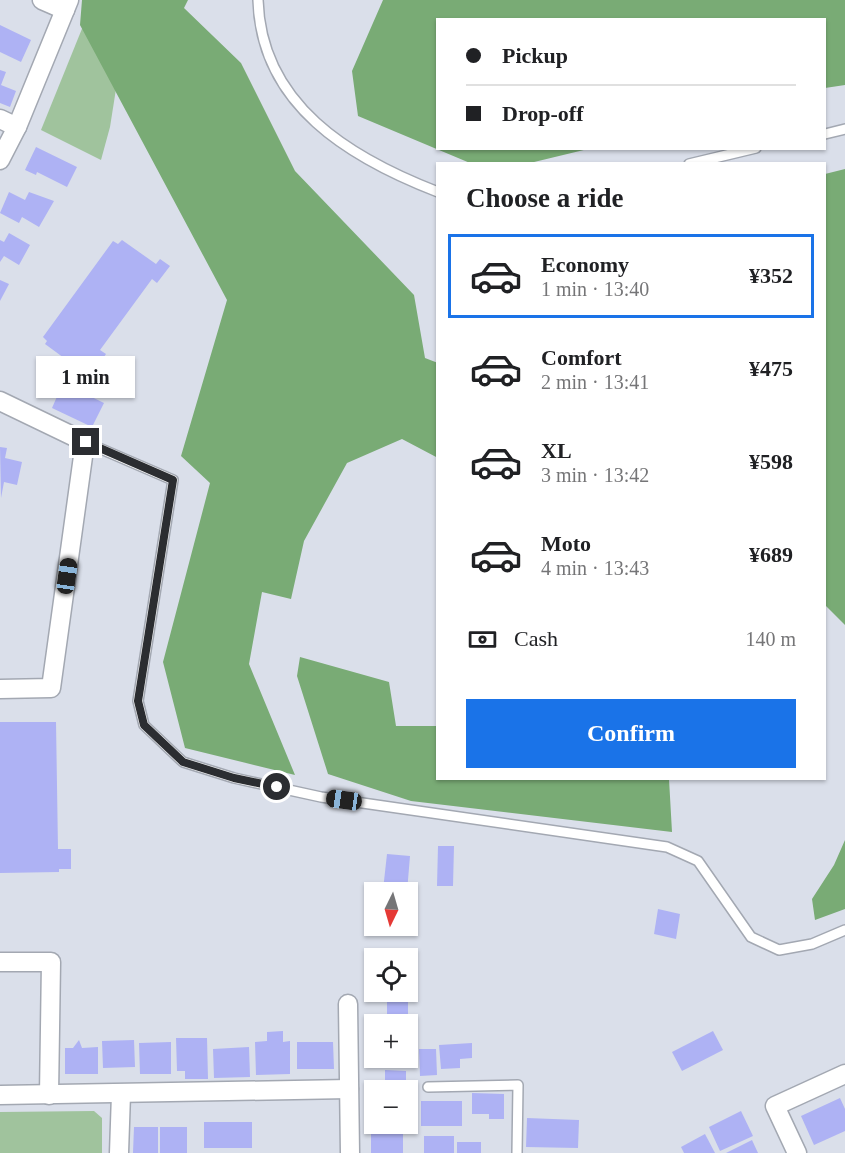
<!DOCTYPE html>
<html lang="en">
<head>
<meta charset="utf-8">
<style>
  :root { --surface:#fff; --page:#f6f6f6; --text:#202124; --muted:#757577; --line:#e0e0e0; --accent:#1a73e8 }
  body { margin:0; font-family:Georgia,serif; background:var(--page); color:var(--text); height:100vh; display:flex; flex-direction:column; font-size:22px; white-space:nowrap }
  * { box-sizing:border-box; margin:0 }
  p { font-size:20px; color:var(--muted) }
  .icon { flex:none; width:33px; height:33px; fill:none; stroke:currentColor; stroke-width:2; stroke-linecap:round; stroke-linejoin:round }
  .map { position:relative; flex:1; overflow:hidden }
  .sheet { position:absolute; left:436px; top:162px; width:390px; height:618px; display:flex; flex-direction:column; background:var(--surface); border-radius:0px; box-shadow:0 2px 4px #0004 }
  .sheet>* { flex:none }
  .hud { position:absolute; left:436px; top:18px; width:390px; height:132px; border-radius:0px; box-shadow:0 2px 4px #0004; display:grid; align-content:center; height:132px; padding:0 30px; background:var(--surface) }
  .needle { width:39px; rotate:185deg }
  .tools { position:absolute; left:364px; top:882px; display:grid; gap:12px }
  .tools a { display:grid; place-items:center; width:54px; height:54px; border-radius:0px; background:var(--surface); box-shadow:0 2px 4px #0004; font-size:30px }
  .end { position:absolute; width:27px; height:27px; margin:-14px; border:8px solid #2b2d31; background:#fff; box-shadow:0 0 0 3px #fff }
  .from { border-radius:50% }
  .bubble { position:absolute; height:42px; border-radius:0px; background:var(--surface); box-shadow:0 2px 4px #0004; font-size:20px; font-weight:700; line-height:42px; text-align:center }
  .car { position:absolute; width:18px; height:36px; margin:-18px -9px; border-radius:8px; box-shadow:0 0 4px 2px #0007; background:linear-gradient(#222 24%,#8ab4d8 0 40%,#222 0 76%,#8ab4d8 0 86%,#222 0) }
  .hud b { display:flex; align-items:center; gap:21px; height:57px; font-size:22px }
  .hud b+b { border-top:2px solid var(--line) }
  .hud i { width:15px; height:15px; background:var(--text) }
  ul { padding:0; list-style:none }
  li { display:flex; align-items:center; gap:18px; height:84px; margin:0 12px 9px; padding:0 18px; border:3px solid transparent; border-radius:0px }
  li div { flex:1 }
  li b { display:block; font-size:22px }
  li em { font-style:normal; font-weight:700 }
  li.current { border-color:var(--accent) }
  li>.icon { width:54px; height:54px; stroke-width:1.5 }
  h2 { padding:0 30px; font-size:27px; line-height:72px }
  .pay { display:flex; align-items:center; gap:15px; height:66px; padding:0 30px; font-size:22px }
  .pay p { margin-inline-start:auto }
  .button { display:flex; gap:12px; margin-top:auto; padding:12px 30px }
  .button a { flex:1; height:69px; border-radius:0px; background:var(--accent); color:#fff; font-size:24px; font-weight:700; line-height:69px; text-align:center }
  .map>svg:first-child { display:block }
  .green { fill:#a0c39d }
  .forest { fill:#79ab75 }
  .building { fill:#aeb2f4 }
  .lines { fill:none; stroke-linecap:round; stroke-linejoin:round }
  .service-casing { stroke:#a3a8b2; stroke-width:12 }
  .minor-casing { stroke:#a3a8b2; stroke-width:21 }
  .service { stroke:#fff; stroke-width:9 }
  .minor { stroke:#fff; stroke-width:18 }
  .route { stroke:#2b2d31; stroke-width:8 }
</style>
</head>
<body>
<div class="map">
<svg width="845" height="1153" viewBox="0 0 845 1153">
  <rect width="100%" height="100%" fill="#dadfea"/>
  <g class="green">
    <path d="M92,4l33,28 -15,95 -9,33 -60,-30z"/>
    <path d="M94,1111l8,7v35h-102v-41z"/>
  </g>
  <g class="forest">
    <path d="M82,0h106l-4,8 57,55 54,108 119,124 11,63 13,5v95l-36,-19 -55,24 -43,78 -13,58 -29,-7 -13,72 46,111 -110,-27 -22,-86 47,-179 -29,-27 46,-156 -147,-275z"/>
    <path d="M383,0h462v85l-20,3v-68h-387v128l150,1 -58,14h-60l-112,-47 -6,-45z"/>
    <path d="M845,169v456l-20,-20v-431z"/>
    <path d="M300,657l89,25 7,44h42v52l231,1 3,53 -261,-31 -83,-27 -31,-98z"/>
    <path d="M845,840v69l-30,11 -3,-21 22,-34z"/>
  </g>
  <g class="building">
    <path d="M0,25l31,15 -10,22 -21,-10z"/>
    <path d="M0,70l6,2 -5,13 15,6 -6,16 -10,-4z"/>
    <path d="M36,147l41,20 -10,20 -30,-15 -1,3 -11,-5z"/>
    <path d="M9,192l16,8 4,-8 25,9 -15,26 -17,-10 -3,6 -19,-10z"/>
    <path d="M9,233l21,12 -11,20 -15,-9 -4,6v-22l4,2z"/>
    <path d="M122,240l34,24 4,-5 10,7 -13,17 -5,-4 -52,71 6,4 -16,23 -45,-33 2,-3 -4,-4 70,-96 5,3z"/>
    <path d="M0,280l9,4 -9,17z"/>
    <path d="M63,383l41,20 -12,24 -40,-19z"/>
    <path d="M0,447l7,1 -2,10 17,4 -5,23 -13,-3 -3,16z"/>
    <path d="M0,722h56l2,127h13v20h-12v3l-59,1z"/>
    <path d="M438,846h16l-1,40h-16z"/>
    <path d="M387,854l23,2 -3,36 -24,-2z"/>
    <path d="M658,909l22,5 -4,25 -22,-5z"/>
    <rect x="387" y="995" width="21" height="29"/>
    <path d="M283,1031v11l7,-1v33l-34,1 -1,-33 12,-1v-9z"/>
    <path d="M713,1031l10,19 -41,21 -10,-19z"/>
    <path d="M176,1038h31l1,41h-23v-8h-8z"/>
    <path d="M79,1040l3,8 16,-1v27h-33v-26h8z"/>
    <path d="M134,1040l1,27 -32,1 -1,-27z"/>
    <path d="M171,1042v32h-31l-1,-31z"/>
    <path d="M297,1042h36l1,27h-37z"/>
    <path d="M472,1043v15l-12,1v9l-19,1 -2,-24z"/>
    <path d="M249,1047l1,30 -36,1 -1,-29z"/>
    <path d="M419,1049h17l1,26 -17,1z"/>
    <path d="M372,1051h3v7h31v8l-27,-1v-5h-7z"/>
    <path d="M385,1070l21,1v19h-21z"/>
    <path d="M472,1093l32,1v25h-15v-5h-17z"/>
    <path d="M840,1098l5,11v22l-31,14 -13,-29z"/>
    <rect x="421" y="1101" width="41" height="25"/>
    <path d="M741,1111l12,25 -33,15 -11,-24z"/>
    <path d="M527,1118l52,2 -1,28 -52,-1z"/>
    <rect x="204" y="1122" width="48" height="26"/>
    <path d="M134,1127h24v26h-25z"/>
    <rect x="160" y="1127" width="27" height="26"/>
    <rect x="371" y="1130" width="32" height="23"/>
    <path d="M705,1134l10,19h-31l-3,-6z"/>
    <rect x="424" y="1136" width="30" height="17"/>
    <path d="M752,1140l6,13h-32z"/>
    <rect x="457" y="1142" width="24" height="11"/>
  </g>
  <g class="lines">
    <defs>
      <g id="service">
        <path d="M258,0c3,105 92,158 180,192"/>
        <path d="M825,134l20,-5"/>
        <path d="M689,164l67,-16"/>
        <path d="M85,442l88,38 -35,221 6,24 39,37 51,16 87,19 346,50 31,14 53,76 28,13 33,-6 33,-14"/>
        <path d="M428,1087l90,-2 -1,68"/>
      </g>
      <g id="minor">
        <path d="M42,0l23,10"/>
        <path d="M0,119l17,8"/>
        <path d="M0,160l17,-33 52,-127"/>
        <path d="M0,401l85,41 -34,246 -51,1"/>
        <path d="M0,962h51l-2,133"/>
        <path d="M348,1004l2,149"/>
        <path d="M0,1095l349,-6"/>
        <path d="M119,1153l2,-59"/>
        <path d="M797,1153l-22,-47 70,-32"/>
      </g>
    </defs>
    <use href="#service" class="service-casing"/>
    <use href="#minor" class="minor-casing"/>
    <use href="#service" class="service"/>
    <use href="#minor" class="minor"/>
  </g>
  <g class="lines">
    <path class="route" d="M86,442l87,38 -35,221 6,24 39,37 51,16 43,9"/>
  </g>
</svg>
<div class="tools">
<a><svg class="needle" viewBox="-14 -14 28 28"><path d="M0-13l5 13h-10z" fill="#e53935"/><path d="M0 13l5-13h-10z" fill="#757577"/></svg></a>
<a><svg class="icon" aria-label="locate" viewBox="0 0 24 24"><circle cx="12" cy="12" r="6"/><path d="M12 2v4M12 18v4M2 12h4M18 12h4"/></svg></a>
<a>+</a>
<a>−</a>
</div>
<i class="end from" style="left:277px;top:787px"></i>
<i class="end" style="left:86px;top:442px"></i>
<div class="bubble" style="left:36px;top:356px;width:99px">1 min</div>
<i class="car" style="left:67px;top:576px;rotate:8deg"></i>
<i class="car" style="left:344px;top:800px;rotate:278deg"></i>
<div class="hud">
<b><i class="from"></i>Pickup</b>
<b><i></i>Drop-off</b>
</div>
<section class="sheet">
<h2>Choose a ride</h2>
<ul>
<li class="current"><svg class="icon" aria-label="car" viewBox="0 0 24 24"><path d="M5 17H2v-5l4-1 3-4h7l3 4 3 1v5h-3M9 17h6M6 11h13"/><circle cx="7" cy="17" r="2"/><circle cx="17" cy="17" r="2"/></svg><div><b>Economy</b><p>1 min · 13:40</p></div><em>¥352</em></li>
<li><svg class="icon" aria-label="car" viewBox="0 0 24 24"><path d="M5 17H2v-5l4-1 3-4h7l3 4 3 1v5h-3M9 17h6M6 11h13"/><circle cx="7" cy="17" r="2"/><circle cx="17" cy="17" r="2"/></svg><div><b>Comfort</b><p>2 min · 13:41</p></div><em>¥475</em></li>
<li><svg class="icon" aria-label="car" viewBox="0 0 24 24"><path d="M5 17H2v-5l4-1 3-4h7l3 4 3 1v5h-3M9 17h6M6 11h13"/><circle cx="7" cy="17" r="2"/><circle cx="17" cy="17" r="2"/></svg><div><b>XL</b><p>3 min · 13:42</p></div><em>¥598</em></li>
<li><svg class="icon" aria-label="car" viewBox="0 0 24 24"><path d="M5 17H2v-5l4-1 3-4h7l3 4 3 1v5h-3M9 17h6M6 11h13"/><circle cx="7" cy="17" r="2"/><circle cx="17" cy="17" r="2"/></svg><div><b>Moto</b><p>4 min · 13:43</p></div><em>¥689</em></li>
</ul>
<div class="pay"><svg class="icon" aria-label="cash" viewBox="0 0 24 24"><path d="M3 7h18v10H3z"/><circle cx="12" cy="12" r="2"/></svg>Cash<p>140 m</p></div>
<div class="button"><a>Confirm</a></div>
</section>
</div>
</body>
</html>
